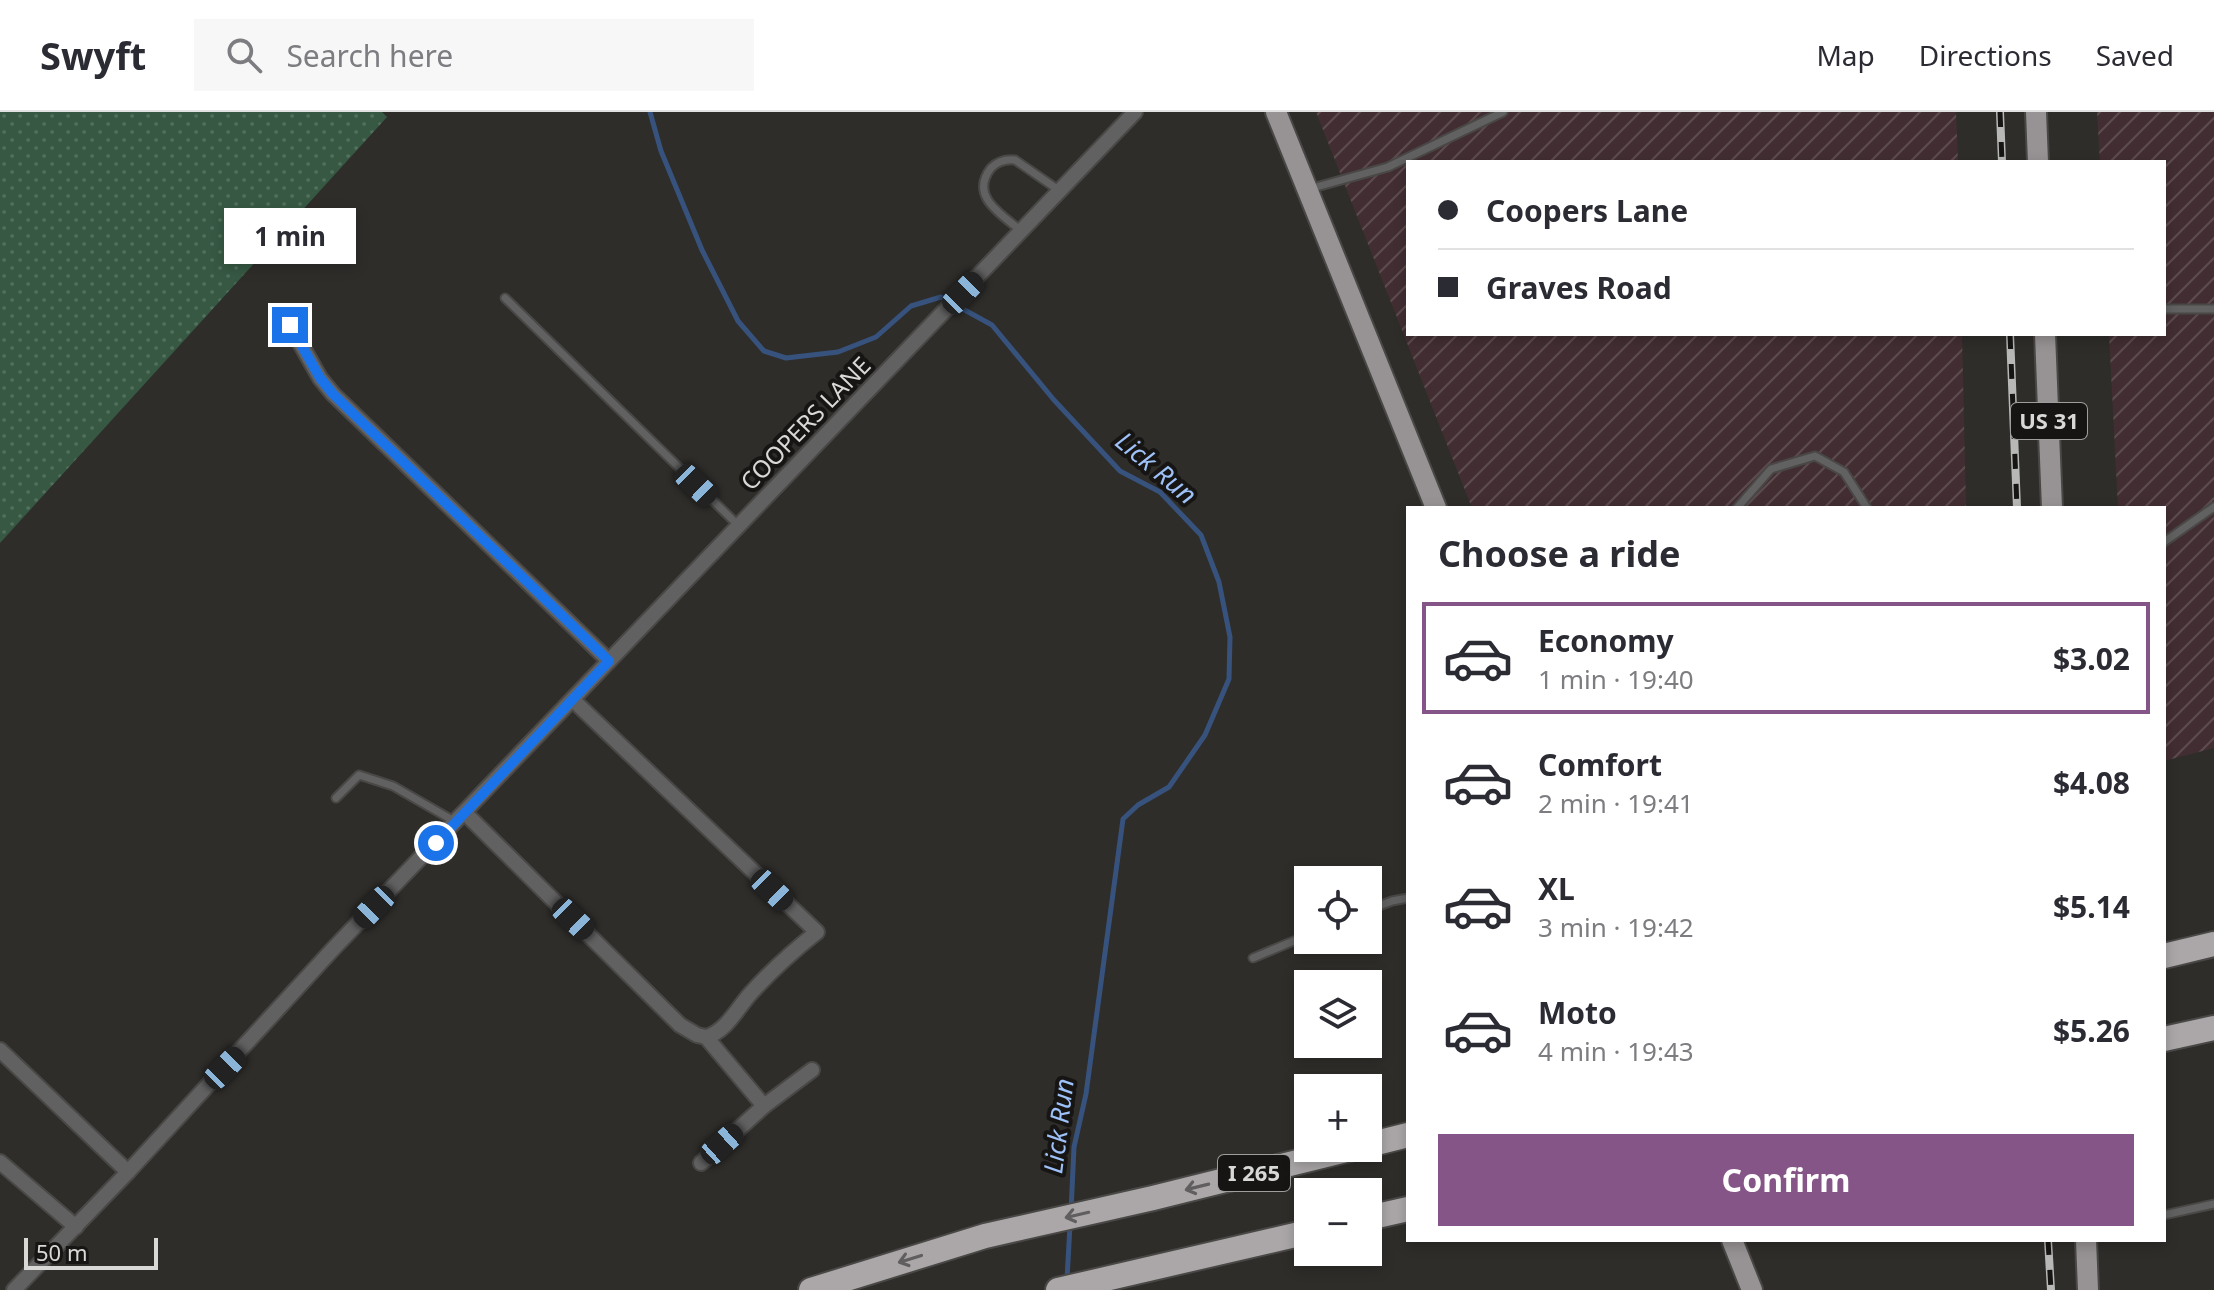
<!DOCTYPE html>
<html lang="en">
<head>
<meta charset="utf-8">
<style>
  :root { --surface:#fff; --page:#f7f7f7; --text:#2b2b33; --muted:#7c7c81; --line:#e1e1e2; --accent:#855588 }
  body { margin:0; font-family:"Noto Sans",sans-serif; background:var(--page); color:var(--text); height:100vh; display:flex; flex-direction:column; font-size:30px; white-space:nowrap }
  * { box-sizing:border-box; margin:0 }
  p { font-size:26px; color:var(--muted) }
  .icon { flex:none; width:44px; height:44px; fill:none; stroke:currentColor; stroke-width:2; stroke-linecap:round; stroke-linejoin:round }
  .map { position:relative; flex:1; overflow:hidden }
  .details { position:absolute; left:1406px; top:394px; width:760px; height:736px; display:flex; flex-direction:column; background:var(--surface); border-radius:0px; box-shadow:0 4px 12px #0003 }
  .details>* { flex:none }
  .guide { position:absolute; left:1406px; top:48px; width:760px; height:176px; border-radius:0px; box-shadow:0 4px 12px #0003; display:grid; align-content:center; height:176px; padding:0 32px; background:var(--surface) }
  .buttons { position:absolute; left:1294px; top:754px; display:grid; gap:16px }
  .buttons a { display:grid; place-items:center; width:88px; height:88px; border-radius:0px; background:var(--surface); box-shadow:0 4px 12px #0003; font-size:40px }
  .scale { position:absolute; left:24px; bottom:20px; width:134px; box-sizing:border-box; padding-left:8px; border:4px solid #d8d8d6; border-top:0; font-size:22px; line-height:28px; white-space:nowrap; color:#d8d8d6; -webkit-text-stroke:6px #161514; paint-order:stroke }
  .end { position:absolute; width:36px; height:36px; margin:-18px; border:10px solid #1a73e8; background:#fff; box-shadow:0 0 0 4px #fff }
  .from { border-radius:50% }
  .bubble { position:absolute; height:56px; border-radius:0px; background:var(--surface); box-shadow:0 4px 12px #0003; font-size:26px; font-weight:700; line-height:56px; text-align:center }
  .car { position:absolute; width:24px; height:48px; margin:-24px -12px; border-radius:10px; box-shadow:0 0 6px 2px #0007; background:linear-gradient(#222 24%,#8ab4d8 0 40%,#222 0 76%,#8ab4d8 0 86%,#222 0) }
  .guide b { display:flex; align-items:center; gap:28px; height:76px; font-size:30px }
  .guide b+b { border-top:2px solid var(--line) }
  .guide i { width:20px; height:20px; background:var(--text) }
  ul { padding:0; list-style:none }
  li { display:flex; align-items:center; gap:24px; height:112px; margin:0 16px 12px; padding:0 16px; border:4px solid transparent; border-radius:0px }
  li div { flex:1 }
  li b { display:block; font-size:30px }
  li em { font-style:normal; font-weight:700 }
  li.current { border-color:var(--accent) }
  li>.icon { width:72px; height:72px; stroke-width:1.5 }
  h2 { padding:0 32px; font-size:36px; line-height:96px }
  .primary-button { display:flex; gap:16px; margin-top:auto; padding:16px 32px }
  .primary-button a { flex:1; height:92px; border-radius:0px; background:var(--accent); color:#fff; font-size:32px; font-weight:700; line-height:92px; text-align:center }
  header { display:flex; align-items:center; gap:48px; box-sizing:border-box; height:112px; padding:0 40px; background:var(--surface); border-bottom:2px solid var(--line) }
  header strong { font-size:38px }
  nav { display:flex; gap:44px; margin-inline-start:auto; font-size:28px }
  .search { width:560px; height:72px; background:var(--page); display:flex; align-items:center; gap:20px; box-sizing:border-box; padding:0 28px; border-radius:0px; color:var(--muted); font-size:30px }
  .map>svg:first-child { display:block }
  .industrial { fill:url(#industrial-furrows) }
  .grass { fill:url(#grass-dots) }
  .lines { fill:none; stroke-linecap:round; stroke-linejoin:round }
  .stream { stroke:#37537d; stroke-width:5 }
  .lane-casing { stroke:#494846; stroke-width:11 }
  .street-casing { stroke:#494846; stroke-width:18 }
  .primary-casing { stroke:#494846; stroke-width:24 }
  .highway-casing { stroke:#494846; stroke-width:28 }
  .lane { stroke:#626161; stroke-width:7 }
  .street { stroke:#626161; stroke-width:14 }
  .primary { stroke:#979394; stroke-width:20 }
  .highway { stroke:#aba7a8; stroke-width:24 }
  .rail-casing { stroke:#b8b8b6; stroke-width:8 }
  .rail { stroke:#161514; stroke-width:5; stroke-dasharray:15; stroke-linecap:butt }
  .oneway { stroke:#605e5e }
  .route { stroke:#1a73e8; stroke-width:10 }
  .labels { text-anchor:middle; stroke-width:8; stroke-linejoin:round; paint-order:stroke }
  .shield { fill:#161514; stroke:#9e9e9c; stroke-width:2 }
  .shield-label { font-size:22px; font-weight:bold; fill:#d8d8d6 }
  .street-label { font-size:24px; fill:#d8d8d6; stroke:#161514 }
  .water-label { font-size:26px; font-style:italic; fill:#9ec1f7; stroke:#161514 }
</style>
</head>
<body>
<header>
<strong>Swyft</strong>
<div class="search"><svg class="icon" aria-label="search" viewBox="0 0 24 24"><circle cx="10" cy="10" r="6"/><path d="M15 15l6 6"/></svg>Search here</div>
<nav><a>Map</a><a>Directions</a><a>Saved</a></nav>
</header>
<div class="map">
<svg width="2214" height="1178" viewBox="0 0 2214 1178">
  <defs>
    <pattern id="industrial-furrows" width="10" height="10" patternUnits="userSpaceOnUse" patternTransform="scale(2)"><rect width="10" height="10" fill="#422e32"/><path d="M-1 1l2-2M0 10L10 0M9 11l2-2" fill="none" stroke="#5d4c4f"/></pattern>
    <pattern id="grass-dots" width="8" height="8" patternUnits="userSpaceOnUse" patternTransform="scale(2)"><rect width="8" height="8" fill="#375944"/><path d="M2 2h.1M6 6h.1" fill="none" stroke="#53705e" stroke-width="1.8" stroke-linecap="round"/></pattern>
  </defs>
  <rect width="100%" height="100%" fill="#2e2d2a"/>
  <g class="industrial">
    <path d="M1316,0h640l2,50h-550v172h554l4,174h-494z"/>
    <path d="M2097,0h117v636l-50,13v-253h-46l-9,-174h55v-172h-64z"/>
  </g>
  <path class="grass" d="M0,0h382l5,5 -387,426z"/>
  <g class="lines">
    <g class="stream">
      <path d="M650,0l11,39 41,99 36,71 26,30 22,7 52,-6 38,-15 35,-31 30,-9 51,28 62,75 66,71 40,21 41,43 18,47 11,55 -1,42 -24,56 -36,52 -31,18 -15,14 -37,275 -12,53 -3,64"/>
      <path d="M1067,1167l3,-54"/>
    </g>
    <defs>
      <g id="lane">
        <path d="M1309,77l79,-22 115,-55"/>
        <path d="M1020,118c-19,-16 -51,-34 -29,-62 7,-7 14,-9 24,-8l45,31"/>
        <path d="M505,186l234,228"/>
        <path d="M2164,197h50"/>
        <path d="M1737,396l34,-39 44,-13 29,16 23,36"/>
        <path d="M2164,430l50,-35"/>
        <path d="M336,686l23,-23 34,11 61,35"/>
        <path d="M1368,798l24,-9 16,-3"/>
        <path d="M1253,846l55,-23"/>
        <path d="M2164,1103l50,-11"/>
      </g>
      <g id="street">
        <path d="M290,213l30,53 13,16 276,267"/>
        <path d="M573,588l244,232c-24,19 -46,39 -66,61 -13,14 -25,39 -45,44"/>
        <path d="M465,701l215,212 17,10 9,2 58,69"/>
        <path d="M0,938l128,122"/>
        <path d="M0,1050l76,65"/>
        <path d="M701,1051l63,-57 48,-36"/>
        <path d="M14,1178l114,-118 205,-223 802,-837"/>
      </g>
      <g id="primary">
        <path d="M1276,0l160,396"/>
        <path d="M2036,0l2,50"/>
        <path d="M2045,222l7,174"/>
        <path d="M1732,1128l20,50"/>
        <path d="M2086,1128l2,50"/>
      </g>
      <g id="highway">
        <path d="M2164,844l50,-12"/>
        <path d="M2164,927l50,-11"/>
        <path d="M1368,1033l40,-10"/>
        <path d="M1368,1106l40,-9"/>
        <path d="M811,1178l174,-54 168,-38 201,-50"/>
        <path d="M1058,1178l250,-58"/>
      </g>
    </defs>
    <use href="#lane" class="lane-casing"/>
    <use href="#street" class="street-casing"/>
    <use href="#primary" class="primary-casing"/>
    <use href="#highway" class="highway-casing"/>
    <use href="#lane" class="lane"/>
    <use href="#street" class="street"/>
    <use href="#primary" class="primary"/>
    <use href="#highway" class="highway"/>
    <defs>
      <g id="rail">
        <path d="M2000,0l2,50"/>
        <path d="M2010,222l7,174"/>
        <path d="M2048,1128l3,50"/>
      </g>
    </defs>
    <use href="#rail" class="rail-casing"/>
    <use href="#rail" class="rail"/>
  </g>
  <defs><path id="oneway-shaft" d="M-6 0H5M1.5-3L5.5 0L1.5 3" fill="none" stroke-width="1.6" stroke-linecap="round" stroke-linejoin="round" transform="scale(2)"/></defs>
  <g class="oneway">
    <use href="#oneway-shaft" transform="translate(1197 1075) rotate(166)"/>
    <use href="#oneway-shaft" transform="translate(1077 1103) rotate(167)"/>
    <use href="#oneway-shaft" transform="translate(910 1147) rotate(163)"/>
  </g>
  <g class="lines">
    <path class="route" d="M290,213l30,53 13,16 276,267 -173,182"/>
  </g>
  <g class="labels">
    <g class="shield">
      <rect x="2011" y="291" width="76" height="36" rx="6"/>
      <rect x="1218" y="1043" width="72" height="36" rx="6"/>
    </g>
    <g class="shield-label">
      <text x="2049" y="317">US 31</text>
      <text x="1254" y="1069">I 265</text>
    </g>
    <g class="street-label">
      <text transform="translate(806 312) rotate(-46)" y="8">COOPERS LANE</text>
    </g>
    <g class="water-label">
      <text transform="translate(1156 356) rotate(40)" y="9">Lick Run</text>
      <text transform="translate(1059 1014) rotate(-83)" y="9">Lick Run</text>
    </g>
  </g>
</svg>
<div class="buttons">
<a><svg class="icon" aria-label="locate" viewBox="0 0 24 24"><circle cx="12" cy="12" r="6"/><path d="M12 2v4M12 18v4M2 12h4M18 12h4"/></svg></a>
<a><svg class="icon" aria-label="layers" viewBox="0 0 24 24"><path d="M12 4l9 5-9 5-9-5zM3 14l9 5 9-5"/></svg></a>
<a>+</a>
<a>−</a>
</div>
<div class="scale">50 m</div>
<i class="end from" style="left:436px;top:731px"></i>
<i class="end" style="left:290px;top:213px"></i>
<div class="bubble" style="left:224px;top:96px;width:132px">1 min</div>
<i class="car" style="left:963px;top:181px;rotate:44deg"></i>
<i class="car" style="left:696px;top:373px;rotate:134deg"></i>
<i class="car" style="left:772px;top:778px;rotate:134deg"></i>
<i class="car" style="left:374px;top:795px;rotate:224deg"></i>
<i class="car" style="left:573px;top:807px;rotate:134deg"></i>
<i class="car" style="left:225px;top:956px;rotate:44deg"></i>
<i class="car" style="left:722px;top:1032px;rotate:48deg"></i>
<div class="guide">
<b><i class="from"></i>Coopers Lane</b>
<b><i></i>Graves Road</b>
</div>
<section class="details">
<h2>Choose a ride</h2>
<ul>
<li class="current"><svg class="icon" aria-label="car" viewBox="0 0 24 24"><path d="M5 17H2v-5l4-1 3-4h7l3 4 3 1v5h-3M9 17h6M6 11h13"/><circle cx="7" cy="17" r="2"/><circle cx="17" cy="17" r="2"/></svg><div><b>Economy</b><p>1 min · 19:40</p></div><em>$3.02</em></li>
<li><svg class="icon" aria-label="car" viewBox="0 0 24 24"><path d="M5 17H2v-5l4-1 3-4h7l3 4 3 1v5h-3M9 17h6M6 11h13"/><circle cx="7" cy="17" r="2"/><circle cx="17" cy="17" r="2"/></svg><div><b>Comfort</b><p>2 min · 19:41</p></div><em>$4.08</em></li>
<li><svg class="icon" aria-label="car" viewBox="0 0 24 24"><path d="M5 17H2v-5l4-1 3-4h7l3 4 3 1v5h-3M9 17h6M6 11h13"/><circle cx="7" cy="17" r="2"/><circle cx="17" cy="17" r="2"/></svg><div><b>XL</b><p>3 min · 19:42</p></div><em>$5.14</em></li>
<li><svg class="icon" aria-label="car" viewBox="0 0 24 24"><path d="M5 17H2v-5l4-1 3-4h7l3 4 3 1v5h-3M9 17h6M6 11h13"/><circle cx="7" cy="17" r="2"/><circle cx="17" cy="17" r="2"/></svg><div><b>Moto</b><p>4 min · 19:43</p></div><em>$5.26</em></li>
</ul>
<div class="primary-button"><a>Confirm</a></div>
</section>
</div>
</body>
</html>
